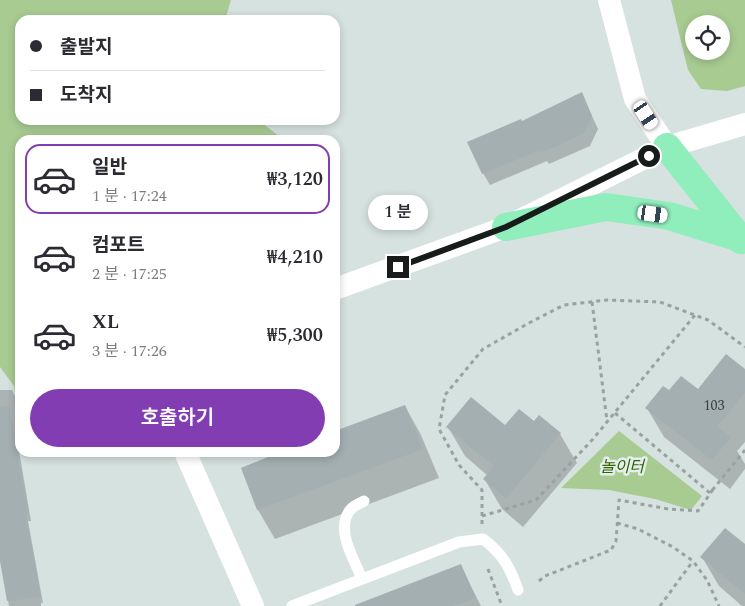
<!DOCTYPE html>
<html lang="ko">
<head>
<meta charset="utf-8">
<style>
  :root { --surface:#fff; --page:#f2f2f3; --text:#2b2b33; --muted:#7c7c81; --line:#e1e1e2; --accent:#813db1 }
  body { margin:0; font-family:Spectral,"Noto Sans KR",serif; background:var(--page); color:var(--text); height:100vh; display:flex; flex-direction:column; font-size:19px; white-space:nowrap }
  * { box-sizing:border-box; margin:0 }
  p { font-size:16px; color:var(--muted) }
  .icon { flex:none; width:28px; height:28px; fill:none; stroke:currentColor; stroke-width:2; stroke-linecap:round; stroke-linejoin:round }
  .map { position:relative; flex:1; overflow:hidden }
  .sheet { position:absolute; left:15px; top:135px; width:325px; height:322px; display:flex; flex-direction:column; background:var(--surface); border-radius:15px; box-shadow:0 2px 8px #0003 }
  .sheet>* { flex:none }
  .hud { position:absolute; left:15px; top:15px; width:325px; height:110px; border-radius:15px; box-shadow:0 2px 8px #0003; display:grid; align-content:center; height:110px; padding:0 15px; background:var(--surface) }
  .tools { position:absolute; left:685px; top:15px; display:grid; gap:10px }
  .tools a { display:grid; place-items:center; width:45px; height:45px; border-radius:50%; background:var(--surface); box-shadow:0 2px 8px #0003; font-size:25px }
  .end { position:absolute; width:22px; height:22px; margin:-11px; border:6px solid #171b1a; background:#fff; box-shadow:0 0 0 2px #fff }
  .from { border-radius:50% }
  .bubble { position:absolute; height:35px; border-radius:18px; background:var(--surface); box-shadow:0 2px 8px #0003; font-size:16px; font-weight:600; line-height:35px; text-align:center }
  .car { position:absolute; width:15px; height:30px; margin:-15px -8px; border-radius:6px; box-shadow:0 0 4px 1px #0007; background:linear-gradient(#fff 24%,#345 0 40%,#fff 0 76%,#345 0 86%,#fff 0) }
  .hud b { display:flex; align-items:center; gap:18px; height:48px; font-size:19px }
  .hud b+b { border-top:1px solid var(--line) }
  .hud i { width:12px; height:12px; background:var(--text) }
  ul { padding:9px 0 0; list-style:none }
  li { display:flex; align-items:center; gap:15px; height:70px; margin:0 10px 8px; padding:0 5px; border:2px solid transparent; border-radius:15px }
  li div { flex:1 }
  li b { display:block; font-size:19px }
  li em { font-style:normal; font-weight:600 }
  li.on { border-color:var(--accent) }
  li>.icon { width:45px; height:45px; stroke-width:1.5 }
  .action { display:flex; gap:10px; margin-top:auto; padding:10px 15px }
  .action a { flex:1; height:58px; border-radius:30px; background:var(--accent); color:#fff; font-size:20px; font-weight:600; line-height:58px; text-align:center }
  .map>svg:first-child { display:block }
  .green { fill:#a8cb92; fill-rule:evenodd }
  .shadow { fill:#0003 }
  .building { fill:#a3afb1 }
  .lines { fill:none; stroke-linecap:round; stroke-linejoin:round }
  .path { stroke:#99a2a1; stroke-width:3; stroke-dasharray:4 4; stroke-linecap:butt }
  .service { stroke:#fff; stroke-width:11 }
  .minor { stroke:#fff; stroke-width:22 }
  .trunk { stroke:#8feebc; stroke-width:28 }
  .route { stroke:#171b1a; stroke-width:6 }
  .labels { text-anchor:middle; stroke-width:5; stroke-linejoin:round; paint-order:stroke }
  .number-label { font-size:14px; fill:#3a4040 }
  .park-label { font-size:16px; font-style:italic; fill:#356301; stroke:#e3efed }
</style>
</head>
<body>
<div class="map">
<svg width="745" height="606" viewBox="0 0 745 606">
  <rect width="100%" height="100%" fill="#d6e2e0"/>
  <g class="green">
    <path d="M0,0h231l-6,20h-205v100h238l26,20h-264v271l-2,-1 -4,-24 -14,-19z"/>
    <path d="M671,0h74v86l-18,5 -26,-2 -13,-19zM694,24h27v27h-27z"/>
    <path d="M619,431l83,65 -11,14 -36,-11 -46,-9 -48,-2z"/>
  </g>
  <g class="shadow">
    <path d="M582,94l16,35 -8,17 -41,18 -2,-3 -57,24 -7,-12 39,-51z"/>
    <path d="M745,371v71l-8,9 8,13v5l-15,20 -66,-52 -17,-29 22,-16 29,-1z"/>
    <path d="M0,390h12l3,6 1,37 15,88h-3l15,82h-2v3h-32l-9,-52z"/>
    <path d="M405,406l16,29 18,43 -164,61 -17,-29 -15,-42 92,-16v-19z"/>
    <path d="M534,423l26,11 17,29 -54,64 -21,-18 -17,-29 3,-4 -23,-20 -17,-29h57z"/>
    <path d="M745,546v60h-3l-23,-20 -17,-29z"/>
    <path d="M460,565l21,41h-126z"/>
  </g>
  <g class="building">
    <path d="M582,92l10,24 -9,18 -42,19 -1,-3 -58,24 -15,-32 54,-23 1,2z"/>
    <path d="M726,354l19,15v23l-28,35 14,10 -19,23 -67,-52 18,-22 6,4 12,-14 17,13z"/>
    <path d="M471,397l34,28 14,-16 15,12 5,-6 22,18 -55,65 -23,-19 11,-13 -48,-39z"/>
    <path d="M405,405l18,44 -166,61 -16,-42 39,-16h55v-21z"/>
    <path d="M9,406l20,109h-3l15,82 -34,4 -7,-40v-154z"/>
    <path d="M725,528l20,16v50l-45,-37z"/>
    <path d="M461,564l15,34 -23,8h-98v-1z"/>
  </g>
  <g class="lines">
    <g class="path">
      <path d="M592,302l15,119"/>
      <path d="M615,413l95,80 35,-43"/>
      <path d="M482,516l54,-16 57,-61 102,-124"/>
      <path d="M617,523l21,6 35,18 20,14 14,19 12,26"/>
      <path d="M482,524v-34l-23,-25 -20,-36 6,-34 38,-46 46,-26 35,-18 43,-5 53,2 48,18 37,27"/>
      <path d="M488,569l14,37"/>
      <path d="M539,581l6,-5 66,-26 5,-9 3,-41 49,9 30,2 16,-23"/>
      <path d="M660,606l33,-45"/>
    </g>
    <g class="service">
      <path d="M362,579c-8,-20 -27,-49 -12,-69 3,-4 9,-6 14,-9"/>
      <path d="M292,606l167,-64 24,-3c19,14 27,28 35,51"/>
    </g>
    <g class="minor">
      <path d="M609,0l26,99 32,48"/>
      <path d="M335,289l171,-62 161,-80 78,-23"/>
      <path d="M185,452l68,154"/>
    </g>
    <g class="trunk">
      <path d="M667,147l74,93"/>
      <path d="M506,227l100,-20 63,9 68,21"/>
    </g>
  </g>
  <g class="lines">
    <path class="route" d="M398,267l108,-40 143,-71"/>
  </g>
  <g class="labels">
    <g class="number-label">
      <text x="714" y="410">103</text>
    </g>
    <g class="park-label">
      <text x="622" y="472">놀이터</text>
    </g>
  </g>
</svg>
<div class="tools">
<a><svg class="icon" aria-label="locate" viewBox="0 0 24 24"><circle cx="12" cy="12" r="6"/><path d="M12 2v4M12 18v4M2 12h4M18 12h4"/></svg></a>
</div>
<i class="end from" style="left:649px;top:156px"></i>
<i class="end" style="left:398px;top:267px"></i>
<div class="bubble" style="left:368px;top:195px;width:60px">1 분</div>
<i class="car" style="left:646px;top:115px;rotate:147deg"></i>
<i class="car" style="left:653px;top:214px;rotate:98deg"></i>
<div class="hud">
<b><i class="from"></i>출발지</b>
<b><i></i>도착지</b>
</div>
<section class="sheet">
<ul>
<li class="on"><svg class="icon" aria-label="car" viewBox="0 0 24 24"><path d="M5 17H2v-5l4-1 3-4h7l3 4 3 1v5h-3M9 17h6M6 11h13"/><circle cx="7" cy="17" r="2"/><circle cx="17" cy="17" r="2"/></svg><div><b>일반</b><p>1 분 · 17:24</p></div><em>₩3,120</em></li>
<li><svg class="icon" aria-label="car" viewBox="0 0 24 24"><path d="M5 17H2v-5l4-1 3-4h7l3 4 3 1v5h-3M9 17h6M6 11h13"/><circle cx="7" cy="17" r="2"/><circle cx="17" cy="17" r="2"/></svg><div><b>컴포트</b><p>2 분 · 17:25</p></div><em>₩4,210</em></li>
<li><svg class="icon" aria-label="car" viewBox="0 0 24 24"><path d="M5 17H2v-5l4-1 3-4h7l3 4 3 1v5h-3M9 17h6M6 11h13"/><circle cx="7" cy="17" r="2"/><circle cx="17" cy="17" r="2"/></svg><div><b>XL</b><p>3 분 · 17:26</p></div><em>₩5,300</em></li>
</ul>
<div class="action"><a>호출하기</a></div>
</section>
</div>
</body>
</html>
